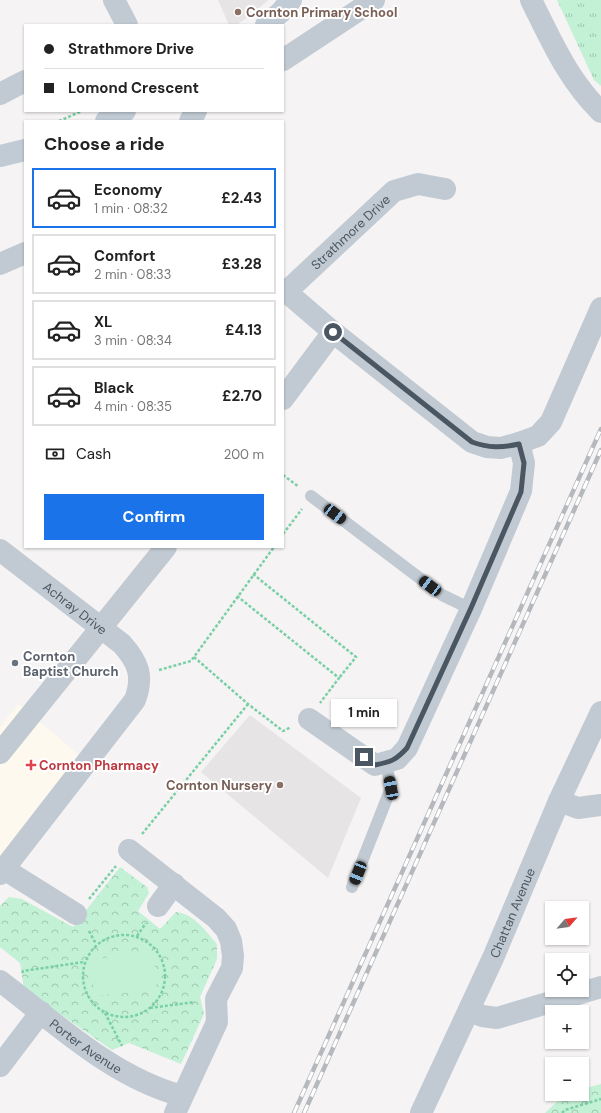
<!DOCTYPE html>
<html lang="en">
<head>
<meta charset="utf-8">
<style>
  :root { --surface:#fff; --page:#f2f2f2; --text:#222; --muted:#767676; --line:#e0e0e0; --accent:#1a73e8 }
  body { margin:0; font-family:"DM Sans",sans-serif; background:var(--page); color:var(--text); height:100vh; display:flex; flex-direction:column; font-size:15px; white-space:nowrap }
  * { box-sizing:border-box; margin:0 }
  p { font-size:13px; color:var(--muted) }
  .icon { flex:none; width:22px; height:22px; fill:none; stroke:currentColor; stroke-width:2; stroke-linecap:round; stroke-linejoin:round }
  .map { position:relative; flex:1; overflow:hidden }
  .panel { position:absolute; left:24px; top:120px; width:260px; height:428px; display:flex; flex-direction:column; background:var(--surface); border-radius:0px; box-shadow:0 1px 3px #0004 }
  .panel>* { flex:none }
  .guide { position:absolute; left:24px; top:24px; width:260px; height:88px; border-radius:0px; box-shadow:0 1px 3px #0004; display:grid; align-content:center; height:88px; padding:0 20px; background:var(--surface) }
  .needle { width:26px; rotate:62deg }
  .tools { position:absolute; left:545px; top:901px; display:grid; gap:8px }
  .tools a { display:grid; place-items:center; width:44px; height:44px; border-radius:0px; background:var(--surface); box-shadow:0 1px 3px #0004; font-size:20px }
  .end { position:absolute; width:18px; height:18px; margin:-9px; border:5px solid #4a5661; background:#fff; box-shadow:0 0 0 2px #fff }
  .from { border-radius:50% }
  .bubble { position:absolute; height:28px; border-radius:0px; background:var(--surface); box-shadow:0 1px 3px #0004; font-size:13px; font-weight:700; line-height:28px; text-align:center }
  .car { position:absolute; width:12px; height:24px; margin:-12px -6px; border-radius:5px; box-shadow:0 0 3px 1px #0007; background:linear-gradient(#222 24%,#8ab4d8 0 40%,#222 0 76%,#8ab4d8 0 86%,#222 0) }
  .guide b { display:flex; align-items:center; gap:14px; height:38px; font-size:15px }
  .guide b+b { border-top:1px solid var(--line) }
  .guide i { width:10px; height:10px; background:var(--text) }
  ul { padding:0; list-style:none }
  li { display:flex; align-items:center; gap:12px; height:60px; margin:0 8px 6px; padding:0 12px; border:2px solid var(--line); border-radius:0px }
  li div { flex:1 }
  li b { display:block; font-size:15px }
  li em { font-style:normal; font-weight:700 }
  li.active { border-color:var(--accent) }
  li>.icon { width:36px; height:36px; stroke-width:1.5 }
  h2 { padding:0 20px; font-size:18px; line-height:48px }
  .pay { display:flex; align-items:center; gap:10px; height:44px; padding:0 20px; font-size:15px }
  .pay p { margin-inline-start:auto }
  .primary-button { display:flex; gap:8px; margin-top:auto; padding:8px 20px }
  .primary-button a { flex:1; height:46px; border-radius:0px; background:var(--accent); color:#fff; font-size:16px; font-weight:700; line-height:46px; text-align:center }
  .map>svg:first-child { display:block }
  .commercial { fill:#fdf9ef }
  .education { fill:#e6e4e5 }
  .grass { fill:url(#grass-tufts) }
  .forest { fill:url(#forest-crowns) }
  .pitch { fill:#c3f1d5 }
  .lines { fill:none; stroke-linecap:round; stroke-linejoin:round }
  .path { stroke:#7ad0a6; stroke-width:2.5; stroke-dasharray:3 2; stroke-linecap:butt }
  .lane { stroke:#c1cad2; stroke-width:12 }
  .street { stroke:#c1cad2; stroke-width:22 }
  .secondary { stroke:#c1cbd6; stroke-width:22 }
  .rail-casing { stroke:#b5b8bd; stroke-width:4.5 }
  .rail { stroke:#fff; stroke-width:3; stroke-dasharray:9; stroke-linecap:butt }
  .route { stroke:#4a5661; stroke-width:5 }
  .education-dot { fill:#8d6e63; stroke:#fff; stroke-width:1.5 }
  .worship-dot { fill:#6b7280; stroke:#fff; stroke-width:1.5 }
  .health-dot { fill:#e0444e; stroke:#fff; stroke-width:1.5 }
  .labels { text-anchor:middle; stroke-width:4; stroke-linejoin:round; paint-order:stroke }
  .education-label { font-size:13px; font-weight:bold; fill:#785e54; stroke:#fff; text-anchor:start }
  .street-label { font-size:13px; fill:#4a5661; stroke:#fff }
  .worship-label { font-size:13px; font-weight:bold; fill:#5b616d; stroke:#fff; text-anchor:start }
  .health-label { font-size:13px; font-weight:bold; fill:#be3a42; stroke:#fff; text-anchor:start }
</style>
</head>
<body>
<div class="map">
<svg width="601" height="1113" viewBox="0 0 601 1113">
  <defs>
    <pattern id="grass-tufts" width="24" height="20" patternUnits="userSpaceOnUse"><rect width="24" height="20" fill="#c3f1d5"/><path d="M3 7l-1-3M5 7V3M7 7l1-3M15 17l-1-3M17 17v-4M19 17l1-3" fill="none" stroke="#a0c6b0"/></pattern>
    <pattern id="forest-crowns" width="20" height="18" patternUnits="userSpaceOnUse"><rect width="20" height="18" fill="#c3f1d5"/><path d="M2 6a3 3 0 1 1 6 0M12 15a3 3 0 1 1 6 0" fill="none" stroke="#a0c6b0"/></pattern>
  </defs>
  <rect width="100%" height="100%" fill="#f5f3f3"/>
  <path class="commercial" d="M18,704l65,54 -83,102v-133z"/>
  <g class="education">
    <path d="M218,0h51l-32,25h-8z"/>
    <path d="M250,715l111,83 -33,80 -127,-106z"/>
  </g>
  <path class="grass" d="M557,0h44v86l-7,-6z"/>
  <g class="forest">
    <path d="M120,867l27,20 2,6 -11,18 22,18 16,-17c18,2 30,19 41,32v15l-17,38 4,17 -23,50 -52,-21 -17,7 -88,-61 -4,-26 -20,-16v-41l9,-9 13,2 51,28z"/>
    <path d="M601,1084v29h-56l19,-18 18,-1v-5z"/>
  </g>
  <path class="pitch" d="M154,953l3,37 -63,6 -3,-37z"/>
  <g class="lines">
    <g class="path">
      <path d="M59,121l23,-10"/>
      <path d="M283,475l16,12"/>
      <path d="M283,534l19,-25"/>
      <path d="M253,574l103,83 -17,21"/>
      <path d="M237,596l102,82 -19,25"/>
      <path d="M194,657l54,47 35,27 8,-4"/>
      <path d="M159,670l32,-9 83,-114"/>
      <path d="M142,834l106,-130"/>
      <path d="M89,899l27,-33"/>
      <path d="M89,931l7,13"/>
      <circle cx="124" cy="976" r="41"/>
      <path d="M137,936l9,-13"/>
      <path d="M22,973l1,-2 61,-9"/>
      <path d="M150,1008l45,-6"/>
      <path d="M105,1013l17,33"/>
      <path d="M562,1113l3,-3 36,-11"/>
    </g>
    <g class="lane">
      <path d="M311,496l131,99 29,14"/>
      <path d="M352,887l39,-99 -5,-25"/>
    </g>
    <g class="street">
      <path d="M114,0l13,25"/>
      <path d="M531,0c20,40 37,80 70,112"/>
      <path d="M283,60l91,-60"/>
      <path d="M0,94l25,-13"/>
      <path d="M190,121l6,-10"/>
      <path d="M0,264l25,-11"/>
      <path d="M283,289l50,43 139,110 15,5 14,1 18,-5 19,-7 13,-14 50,-114"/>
      <path id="s1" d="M286,292l108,-101 24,-7 27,5"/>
      <path d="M283,399l50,-67"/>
      <path id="s2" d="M0,550l122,94c16,18 22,32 13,56l-135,174"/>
      <path d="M309,719l66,46 22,-6 10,-11 64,-139 50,-118 3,-28 -5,-20"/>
      <path d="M0,753l166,-206"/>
      <path d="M559,801l19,7 23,-3"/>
      <path d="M129,850l87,68 10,11 5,12 2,15 -1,12 -16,31 1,23 -42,91"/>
      <path d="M4,869l72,45"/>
      <path d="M158,906l16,-22"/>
      <path id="s3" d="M0,981c57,43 112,96 182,115"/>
      <path d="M469,1010l13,6 15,2 104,-31"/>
      <path d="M0,1066l41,-54"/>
      <path id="s4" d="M421,1113l72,-155 66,-157 42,-89"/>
    </g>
    <g class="secondary">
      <path d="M266,25l15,-13 10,-12"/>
      <path d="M106,121l19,-10"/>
      <path d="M0,156l25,-6"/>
    </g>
    <defs>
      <g id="rail">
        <path d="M294,1113l307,-684"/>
        <path d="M304,1113l297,-663"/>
      </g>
    </defs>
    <use href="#rail" class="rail-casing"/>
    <use href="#rail" class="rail"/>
  </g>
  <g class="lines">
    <path class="route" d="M333,332l139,110c17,6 29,6 47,2l5,19 -3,29 -50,116 -64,140c-11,12 -16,14 -32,17l-11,-8"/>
  </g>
  <g class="education-dot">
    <circle cx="238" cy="12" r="4"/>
    <circle cx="280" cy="785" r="4"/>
  </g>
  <circle class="worship-dot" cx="15" cy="663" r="4"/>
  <path class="health-dot" d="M29 759h4v4h4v4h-4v4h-4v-4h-4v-4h4z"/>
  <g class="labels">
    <g class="education-label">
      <text x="246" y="17">Cornton Primary School</text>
      <text x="272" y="790" text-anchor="end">Cornton Nursery</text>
    </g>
    <g class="street-label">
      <text dy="5" stroke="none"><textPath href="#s1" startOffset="88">Strathmore Drive</textPath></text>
      <text dy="5" stroke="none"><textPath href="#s2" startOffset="95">Achray Drive</textPath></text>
      <text dy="5" stroke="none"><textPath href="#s4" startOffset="220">Chattan Avenue</textPath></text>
      <text dy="5" stroke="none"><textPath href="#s3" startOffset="108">Porter Avenue</textPath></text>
    </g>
    <g class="worship-label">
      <text x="23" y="661">Cornton<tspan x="23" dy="15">Baptist Church</tspan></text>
    </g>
    <g class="health-label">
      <text x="39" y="770">Cornton Pharmacy</text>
    </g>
  </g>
</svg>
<div class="tools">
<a><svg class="needle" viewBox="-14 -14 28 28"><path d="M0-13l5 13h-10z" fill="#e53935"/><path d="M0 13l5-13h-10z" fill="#767676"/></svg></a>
<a><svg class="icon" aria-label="locate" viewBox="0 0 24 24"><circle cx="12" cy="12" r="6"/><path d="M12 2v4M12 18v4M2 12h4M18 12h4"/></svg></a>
<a>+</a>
<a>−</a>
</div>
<i class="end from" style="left:333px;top:332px"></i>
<i class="end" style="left:364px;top:757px"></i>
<div class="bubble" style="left:331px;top:699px;width:66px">1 min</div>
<i class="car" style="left:335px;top:514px;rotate:127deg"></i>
<i class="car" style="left:430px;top:586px;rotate:307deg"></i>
<i class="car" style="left:391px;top:788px;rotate:349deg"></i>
<i class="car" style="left:358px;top:873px;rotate:202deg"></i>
<div class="guide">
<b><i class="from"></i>Strathmore Drive</b>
<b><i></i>Lomond Crescent</b>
</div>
<section class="panel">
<h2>Choose a ride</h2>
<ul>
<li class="active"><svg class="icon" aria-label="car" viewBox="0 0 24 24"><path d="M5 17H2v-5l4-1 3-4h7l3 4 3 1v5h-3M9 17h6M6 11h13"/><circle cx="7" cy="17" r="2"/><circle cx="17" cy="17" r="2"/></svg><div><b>Economy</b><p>1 min · 08:32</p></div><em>£2.43</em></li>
<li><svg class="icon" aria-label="car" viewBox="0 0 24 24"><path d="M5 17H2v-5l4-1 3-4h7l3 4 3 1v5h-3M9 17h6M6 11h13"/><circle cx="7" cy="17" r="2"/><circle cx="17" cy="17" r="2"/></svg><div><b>Comfort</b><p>2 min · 08:33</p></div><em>£3.28</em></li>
<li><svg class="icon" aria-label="car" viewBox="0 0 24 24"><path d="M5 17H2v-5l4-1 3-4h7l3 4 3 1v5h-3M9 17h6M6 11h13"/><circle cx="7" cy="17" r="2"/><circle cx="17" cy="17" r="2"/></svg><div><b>XL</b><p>3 min · 08:34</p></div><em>£4.13</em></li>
<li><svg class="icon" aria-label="car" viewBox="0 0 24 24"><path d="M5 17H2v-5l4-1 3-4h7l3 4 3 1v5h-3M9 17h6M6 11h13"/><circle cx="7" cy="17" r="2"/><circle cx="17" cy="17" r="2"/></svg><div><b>Black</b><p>4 min · 08:35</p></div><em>£2.70</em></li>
</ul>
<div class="pay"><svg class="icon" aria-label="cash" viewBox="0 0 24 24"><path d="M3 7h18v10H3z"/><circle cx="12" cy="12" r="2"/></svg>Cash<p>200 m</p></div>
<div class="primary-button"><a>Confirm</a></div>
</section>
</div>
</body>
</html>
